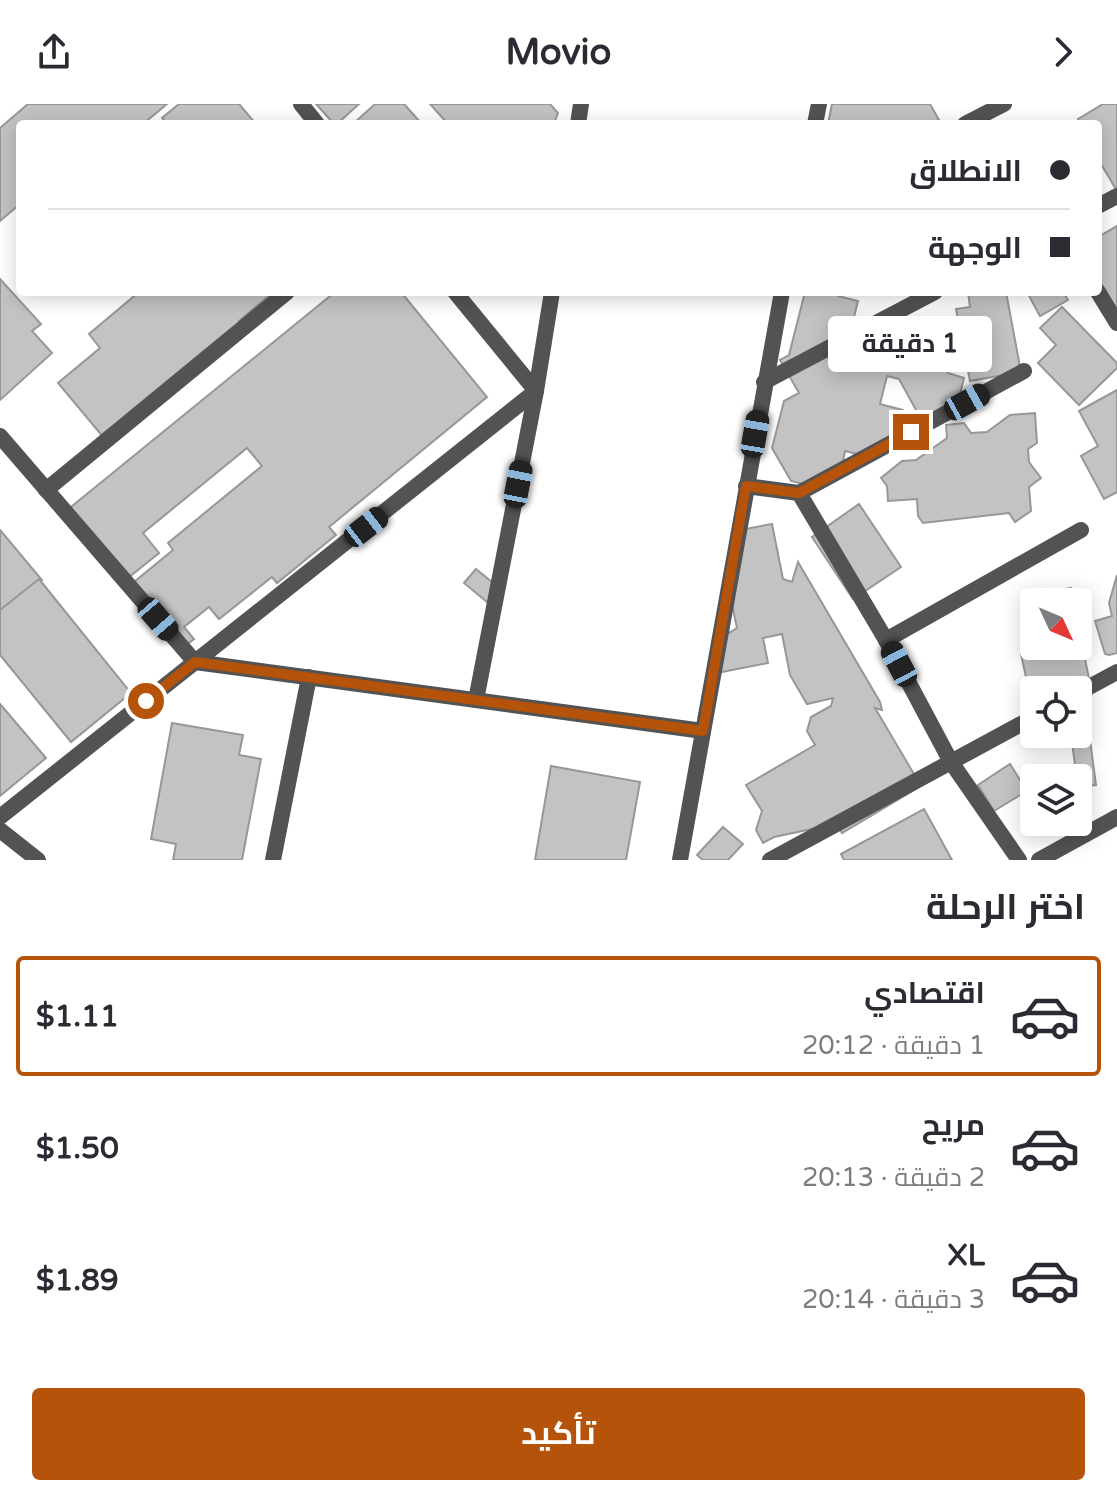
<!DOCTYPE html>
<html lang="ar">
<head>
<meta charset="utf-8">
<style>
  :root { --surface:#fff; --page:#f2f2f3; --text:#2b2b33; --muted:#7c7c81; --line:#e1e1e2; --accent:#b45309 }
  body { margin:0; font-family:"Varela Round",Cairo,sans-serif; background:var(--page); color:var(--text); direction:rtl; height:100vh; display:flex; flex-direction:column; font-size:30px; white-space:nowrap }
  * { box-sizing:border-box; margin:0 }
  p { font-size:26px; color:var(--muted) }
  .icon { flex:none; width:44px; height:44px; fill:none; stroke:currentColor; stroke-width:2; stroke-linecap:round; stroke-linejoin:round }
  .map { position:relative; height:756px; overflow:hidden; direction:ltr }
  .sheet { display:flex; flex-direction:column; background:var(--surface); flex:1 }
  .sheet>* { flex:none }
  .guide { position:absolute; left:16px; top:16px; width:1086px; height:176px; border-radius:8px; box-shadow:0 4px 20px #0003; direction:rtl; display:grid; align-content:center; height:176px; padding:0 32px; background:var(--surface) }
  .needle { width:52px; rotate:134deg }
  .tools { position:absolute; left:1020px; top:484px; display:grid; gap:16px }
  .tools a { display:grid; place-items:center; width:72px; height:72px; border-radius:8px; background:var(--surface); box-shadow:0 4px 20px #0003; font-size:40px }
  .end { position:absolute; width:36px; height:36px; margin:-18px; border:10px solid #b45309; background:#fff; box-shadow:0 0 0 4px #fff }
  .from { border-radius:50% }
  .bubble { position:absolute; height:56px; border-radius:8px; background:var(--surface); box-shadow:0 4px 20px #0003; font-size:26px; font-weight:700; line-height:56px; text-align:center; direction:rtl }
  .car { position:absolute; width:24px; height:48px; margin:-24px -12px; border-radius:10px; box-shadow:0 0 6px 2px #0007; background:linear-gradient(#222 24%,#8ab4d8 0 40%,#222 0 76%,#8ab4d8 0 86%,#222 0) }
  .guide b { display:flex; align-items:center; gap:28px; height:76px; font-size:30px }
  .guide b+b { border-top:2px solid var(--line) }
  .guide i { width:20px; height:20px; background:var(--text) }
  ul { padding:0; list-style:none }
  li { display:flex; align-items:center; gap:24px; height:120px; margin:0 16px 12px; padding:0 16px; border:4px solid transparent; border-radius:8px }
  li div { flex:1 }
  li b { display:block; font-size:30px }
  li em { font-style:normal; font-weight:700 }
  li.active { border-color:var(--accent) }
  li>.icon { width:72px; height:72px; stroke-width:1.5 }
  h2 { padding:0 32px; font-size:36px; line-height:96px }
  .action { display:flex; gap:16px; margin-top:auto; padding:16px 32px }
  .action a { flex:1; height:92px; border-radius:8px; background:var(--accent); color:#fff; font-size:32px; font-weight:700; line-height:92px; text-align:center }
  header { display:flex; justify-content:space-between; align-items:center; height:104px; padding:0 32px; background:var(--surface); font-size:36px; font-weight:700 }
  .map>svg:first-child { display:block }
  .building { fill:#c3c3c3; stroke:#979797; stroke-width:2 }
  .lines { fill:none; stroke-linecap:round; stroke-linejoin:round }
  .minor { stroke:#535353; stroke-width:16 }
  .route { stroke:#b45309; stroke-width:10 }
</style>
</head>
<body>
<header><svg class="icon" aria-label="forward" viewBox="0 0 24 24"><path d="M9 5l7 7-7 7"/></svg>Movio<svg class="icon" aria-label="share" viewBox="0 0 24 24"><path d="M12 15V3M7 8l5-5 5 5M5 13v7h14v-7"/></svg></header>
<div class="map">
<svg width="1117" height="756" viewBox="0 0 1117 756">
  <rect width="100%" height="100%" fill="#fff"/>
  <g class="building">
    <path d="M28,0h139l-24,20h-123v80l-20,17v-93z"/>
    <path d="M179,0h60l17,20h-89l-5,-6z"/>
    <path d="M316,0h43l-22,20h-3z"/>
    <path d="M375,0h29l18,20h-69z"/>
    <path d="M430,0h120l8,9 -4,11h-106z"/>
    <path d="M832,0h98l9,16 -8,4h-103z"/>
    <path d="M1103,0h14v87l-19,-32v-35h-17l-3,-5z"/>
    <path d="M1117,122v84l-19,-32v-41z"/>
    <path d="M0,175l41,45 -9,7 20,22 -52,47z"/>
    <path d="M139,188h134l-34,29 2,2 -137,115 -46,-55 42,-35 -11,-14z"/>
    <path d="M335,188h66l86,105 -158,130 7,8 -59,48 -5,-6 -53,42 -10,-12 -25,20 10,12 -14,11 -52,-63 45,-37 -5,-7 94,-77 -15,-18 -104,85 16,20 -36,29 -57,-71z"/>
    <path d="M805,188h34l-1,4 20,5 -9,36 -24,15 11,19 81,-46 31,48 16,5 -8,32 -30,18 -27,-49 -12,-3 -7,28 23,6 -7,31 -27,16 -24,-6 -4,21 -27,15 -23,-6 -19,-33 12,-47 15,-8 -19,-33 9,-5z"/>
    <path d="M968,188h38l15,80 -51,9 -14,-72 14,-2z"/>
    <path d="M1027,188h36l5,8 -28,16z"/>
    <path d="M1062,203l55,56v5l-38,37 -41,-42 18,-18 -16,-17z"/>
    <path d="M1117,286v102l-13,7 -23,-43 17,-10 -19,-35z"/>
    <path d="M1035,309l2,30 -9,6 1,13 12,16 -12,9 2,24 -16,11 -6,-9 -86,10 -5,-7 -1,-17 -29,2 -1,-15 -6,-8 21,-17 14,-1 31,-22 -1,-13 18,-2 7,10 16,-1 23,-17z"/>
    <path d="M859,400l42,63 -48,32 -41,-62z"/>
    <path d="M772,420l11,55 9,3 6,-20 82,140 2,8 -7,-2 46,78 -79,47 -8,-14 -13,8 -47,10 -11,6 -7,-13 6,-19 -16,-26 69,-40 -8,-14 4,-14 20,-11 2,-8 -26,6 -17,-29 -8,-41 -19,4 5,25 -56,11 12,-38 13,-8 -9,-42 17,-57z"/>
    <path d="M0,426l42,50 -42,35z"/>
    <path d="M476,465l22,18 -11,15 -23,-19z"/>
    <path d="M1117,471v78l-8,2 -4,-1 -10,-33 17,-5 -3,-13z"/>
    <path d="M39,475l92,114 -60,49 -71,-87v-45z"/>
    <path d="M1071,484l2,14h-39v40l-9,-45z"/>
    <path d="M1078,521l14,68 -14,-3h-44v15h-2l-11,-51 15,-2 -1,-6h43z"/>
    <path d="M0,600l46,54 -46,38z"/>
    <path d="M172,619l71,12 -4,20 22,4 -19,101h-69l3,-16 -25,-5z"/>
    <path d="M1089,628l7,53 -18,2 -7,-52z"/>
    <path d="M1010,660l17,27 -33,20 -16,-26z"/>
    <path d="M551,662l89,16 -14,78h-91z"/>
    <path d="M924,705l28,51h-108l-3,-6z"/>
    <path d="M723,723l20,17 -15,16h-25l-6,-5z"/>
  </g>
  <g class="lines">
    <g class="minor">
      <path d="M301,0l16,20"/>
      <path d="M578,20l3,-20"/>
      <path d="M815,20l4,-20"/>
      <path d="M965,20l39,-20"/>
      <path d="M1098,102l19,-10"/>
      <path d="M455,188l81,99 -60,309"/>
      <path d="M1098,188l19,31"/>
      <path d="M764,278l171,-90"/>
      <path d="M0,332l195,226 508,69"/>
      <path d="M746,382l53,7 225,-122"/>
      <path d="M46,386l241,-198"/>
      <path d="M799,389l87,147 65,122 68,98"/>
      <path d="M886,536l195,-110"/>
      <path d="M1078,589l39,-21"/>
      <path d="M0,713l536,-426 16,-99"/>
      <path d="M0,726l38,30"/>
      <path d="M273,756l36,-183"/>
      <path d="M680,756l102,-568"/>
      <path d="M770,756l264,-143"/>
      <path d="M1039,756l78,-43"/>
    </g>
  </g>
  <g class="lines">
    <path class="route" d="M146,597l49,-39 508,69 43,-245 53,7 112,-61"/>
  </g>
</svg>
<div class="tools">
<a><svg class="needle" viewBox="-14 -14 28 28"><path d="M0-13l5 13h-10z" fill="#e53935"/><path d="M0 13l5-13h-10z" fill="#7c7c81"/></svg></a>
<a><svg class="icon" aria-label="locate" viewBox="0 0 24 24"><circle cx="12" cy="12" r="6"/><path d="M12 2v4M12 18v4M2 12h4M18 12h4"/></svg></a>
<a><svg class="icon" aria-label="layers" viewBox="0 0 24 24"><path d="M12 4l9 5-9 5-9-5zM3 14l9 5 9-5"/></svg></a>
</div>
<i class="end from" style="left:146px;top:597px"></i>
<i class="end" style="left:911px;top:328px"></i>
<div class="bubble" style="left:828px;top:212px;width:164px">1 دقيقة</div>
<i class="car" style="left:967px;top:298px;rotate:61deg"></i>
<i class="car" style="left:755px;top:330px;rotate:10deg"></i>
<i class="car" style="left:518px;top:380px;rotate:11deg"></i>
<i class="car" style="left:366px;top:423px;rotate:52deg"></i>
<i class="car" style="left:158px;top:515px;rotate:139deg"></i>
<i class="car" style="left:899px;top:560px;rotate:332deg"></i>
<div class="guide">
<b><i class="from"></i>الانطلاق</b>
<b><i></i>الوجهة</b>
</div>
</div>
<section class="sheet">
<h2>اختر الرحلة</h2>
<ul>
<li class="active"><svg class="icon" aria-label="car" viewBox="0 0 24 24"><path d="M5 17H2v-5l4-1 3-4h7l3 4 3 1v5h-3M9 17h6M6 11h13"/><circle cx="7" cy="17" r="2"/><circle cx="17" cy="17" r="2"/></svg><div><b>اقتصادي</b><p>1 دقيقة · 20:12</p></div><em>$1.11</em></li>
<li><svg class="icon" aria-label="car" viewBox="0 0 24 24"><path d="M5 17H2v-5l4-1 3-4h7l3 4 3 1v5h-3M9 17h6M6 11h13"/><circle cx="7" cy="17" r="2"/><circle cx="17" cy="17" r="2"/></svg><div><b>مريح</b><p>2 دقيقة · 20:13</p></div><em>$1.50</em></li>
<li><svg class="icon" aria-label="car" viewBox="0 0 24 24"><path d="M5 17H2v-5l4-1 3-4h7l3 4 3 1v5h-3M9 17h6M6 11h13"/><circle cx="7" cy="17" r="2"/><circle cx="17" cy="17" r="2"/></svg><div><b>XL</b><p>3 دقيقة · 20:14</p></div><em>$1.89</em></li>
</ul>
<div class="action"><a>تأكيد</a></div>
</section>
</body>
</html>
